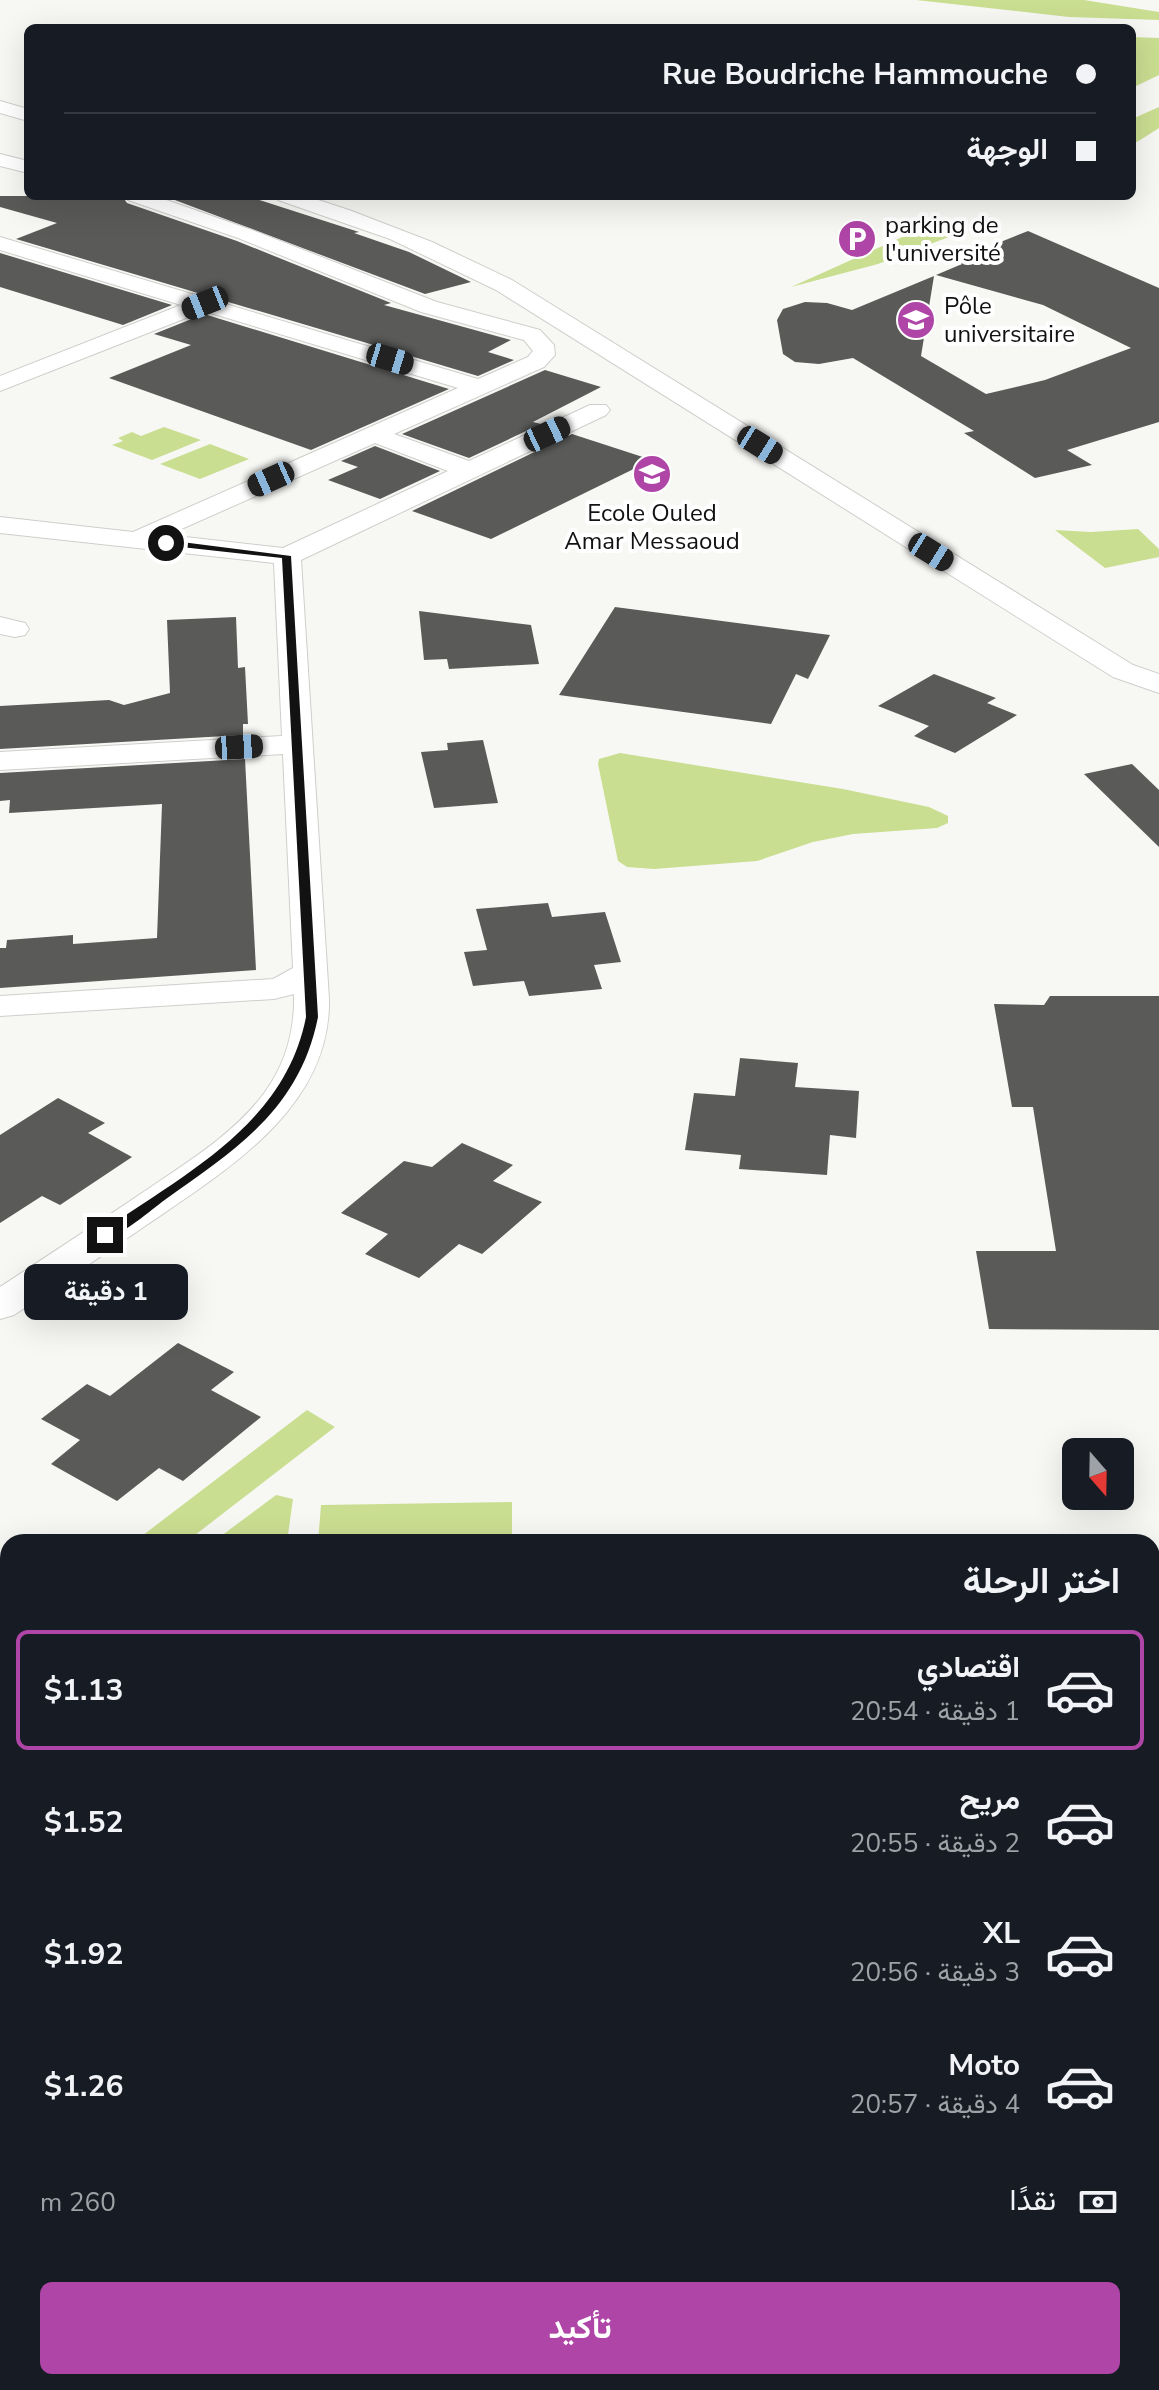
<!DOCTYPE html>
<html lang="ar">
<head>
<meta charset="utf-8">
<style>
  :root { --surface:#171b24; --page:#20242c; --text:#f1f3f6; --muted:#9ea1a6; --line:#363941; --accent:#af45a7 }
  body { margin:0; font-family:"Nunito Sans",Vazirmatn,sans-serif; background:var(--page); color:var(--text); direction:rtl; height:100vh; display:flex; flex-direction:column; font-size:30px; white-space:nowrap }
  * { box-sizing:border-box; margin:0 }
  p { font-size:26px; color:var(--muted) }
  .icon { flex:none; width:44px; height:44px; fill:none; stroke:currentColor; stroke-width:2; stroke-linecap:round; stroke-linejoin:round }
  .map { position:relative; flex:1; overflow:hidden; direction:ltr }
  .details { position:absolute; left:0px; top:1534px; width:1160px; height:856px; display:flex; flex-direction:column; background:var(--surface); border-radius:24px 24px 0 0; box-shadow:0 8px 32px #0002; direction:rtl }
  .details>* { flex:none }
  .hud { position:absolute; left:24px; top:24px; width:1112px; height:176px; border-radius:12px; box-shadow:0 8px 32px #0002; direction:rtl; display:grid; align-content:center; height:176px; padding:0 40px; background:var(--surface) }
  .needle { width:52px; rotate:160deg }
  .buttons { position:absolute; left:1062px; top:1438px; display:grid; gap:16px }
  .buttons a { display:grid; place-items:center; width:72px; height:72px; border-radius:12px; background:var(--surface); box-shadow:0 8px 32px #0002; font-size:40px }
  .end { position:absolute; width:36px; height:36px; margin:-18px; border:10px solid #111211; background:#fff; box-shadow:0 0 0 4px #fff }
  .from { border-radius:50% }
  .bubble { position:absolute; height:56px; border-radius:12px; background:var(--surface); box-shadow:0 8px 32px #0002; font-size:26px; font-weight:700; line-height:56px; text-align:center; direction:rtl }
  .car { position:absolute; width:24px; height:48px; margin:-24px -12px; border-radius:10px; box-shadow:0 0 6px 2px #0007; background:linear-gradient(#222 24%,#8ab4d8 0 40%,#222 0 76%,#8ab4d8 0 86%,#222 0) }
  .hud b { display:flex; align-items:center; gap:28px; height:76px; font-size:30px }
  .hud b+b { border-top:2px solid var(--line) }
  .hud i { width:20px; height:20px; background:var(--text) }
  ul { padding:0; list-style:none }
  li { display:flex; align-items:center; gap:24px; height:120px; margin:0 16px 12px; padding:0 24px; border:4px solid transparent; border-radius:12px }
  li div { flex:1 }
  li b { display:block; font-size:30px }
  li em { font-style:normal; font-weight:700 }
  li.current { border-color:var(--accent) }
  li>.icon { width:72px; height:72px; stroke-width:1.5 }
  h2 { padding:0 40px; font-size:36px; line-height:96px }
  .pay { display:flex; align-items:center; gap:20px; height:88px; padding:0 40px; font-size:30px }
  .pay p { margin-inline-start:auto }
  .button { display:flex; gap:16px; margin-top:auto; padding:16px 40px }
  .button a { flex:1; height:92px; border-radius:12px; background:var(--accent); color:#fff; font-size:32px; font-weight:700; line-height:92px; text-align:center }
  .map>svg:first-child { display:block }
  .green { fill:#cade91 }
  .building { fill:#5a5b59 }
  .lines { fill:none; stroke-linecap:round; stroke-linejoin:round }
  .minor-casing { stroke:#cecfcc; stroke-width:2 }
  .minor { fill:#fff; fill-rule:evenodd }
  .route { fill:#111211 }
  .labels { text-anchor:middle; stroke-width:8; stroke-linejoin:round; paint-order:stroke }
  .far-poi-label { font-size:24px; fill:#111211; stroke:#fff; text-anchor:start }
</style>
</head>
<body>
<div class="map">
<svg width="1159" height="2390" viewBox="0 0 1159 2390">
  <rect width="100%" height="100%" fill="#f7f8f4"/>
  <g class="green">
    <path d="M916,0h168l75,12v8l-90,-3z"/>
    <path d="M1132,37l27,1v37l-27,13z"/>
    <path d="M1159,107v21l-22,14 -5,-1v-22z"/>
    <path d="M927,226l27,9 -76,29 -87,23z"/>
    <path d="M164,427l37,13 -49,20 -40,-15 11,-4 -5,-3 14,-6 9,4z"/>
    <path d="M210,444l39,15 -49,20 -40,-15z"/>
    <path d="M1138,529l21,20v8l-54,11 -50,-38 36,2z"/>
    <path d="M620,753l223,36 86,18 19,9v7l-11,5 -84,6 -40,8 -56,19 -103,8 -27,-2 -9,-6 -20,-97 1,-5z"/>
    <path d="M95,1278l28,17 -31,19 -27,-17z"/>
    <path d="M307,1410l28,17 -149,115h-52z"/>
    <path d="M276,1495l17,4 -6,43h-74z"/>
    <path d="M512,1502v40h-194l3,-37z"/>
    <rect x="1152" y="2157" width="7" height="125"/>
  </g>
  <g class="building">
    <path d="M0,196h122l5,7 110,38 154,62 -7,2 127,35 -23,12 26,8 -36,16 -462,-137 41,-16 -57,-16z"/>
    <path d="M164,196h83l112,36 -5,1 55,19 62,30 -46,12z"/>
    <path d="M1028,231l131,57v134l-92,28 25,15 -57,13 -71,-45 10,-2 -121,-73 -34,6 -24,-2 -12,-8 -6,-34 6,-11 22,-7 22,1 25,7 82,-34 -13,80 65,38 59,-14 86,-32 -88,-43 -107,-30 26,-11 -9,-3z"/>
    <path d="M0,253l172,52 -49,20 -123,-38z"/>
    <path d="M204,314l245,75 -138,61 -202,-72 82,-33 -37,-11z"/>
    <path d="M545,370l56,17 -68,35 8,2 -72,34 -67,-24z"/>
    <path d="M572,434l80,26 -161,79 -79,-28z"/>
    <path d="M375,446l65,25 -60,28 -52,-19 30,-13 -17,-6z"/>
    <path d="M615,607l215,28 -22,44 -12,-5 -25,50 -212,-29z"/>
    <path d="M419,611l112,14 8,39 -90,5 -2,-10 -23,1z"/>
    <path d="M236,617l2,51 7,-1 3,57h-5v11l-243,14v-43l109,-6 15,5 46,-12 -3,-73z"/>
    <path d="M934,674l62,24 -9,5 30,12 -62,38 -41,-17 15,-10 -51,-20z"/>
    <path d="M483,740l15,63 -64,5 -13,-56 27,-2 -1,-7z"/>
    <path d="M245,759l11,211 -256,18v-40h6l1,-8 66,-5v9l84,-6 5,-134 -153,9 1,-13 -10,1v-28z"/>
    <path d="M1132,764l27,26v57l-75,-73z"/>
    <path d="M548,903l4,14 53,-5 16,50 -27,3 8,24 -73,7 -5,-15 -51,5 -9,-34 23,-2 -11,-41z"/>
    <path d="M1050,996h109v334l-170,-1 -13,-78h80l-23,-144h-21l-18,-103 50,1z"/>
    <path d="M740,1058l58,5 -3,24 64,4 -3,47 -26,-3 -3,40 -88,-6 2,-14 -56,-5 9,-57 41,3z"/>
    <path d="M58,1098l47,25 -17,10 44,24 -72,48 -18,-9 -42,27v-88z"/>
    <path d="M462,1143l51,22 -20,16 49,21 -60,52 -23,-10 -40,34 -54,-24 23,-20 -47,-21 63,-52 28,6z"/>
    <path d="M178,1343l56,29 -23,18 50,27 -78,64 -24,-13 -42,33 -66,-37 29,-24 -39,-21 46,-35 23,12z"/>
  </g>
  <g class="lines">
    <defs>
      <g id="minor">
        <path d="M0,101l28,8v12l-28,-8z"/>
        <path d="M0,154l28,7v12l-28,-7z"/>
        <path d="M125,196h30l97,34 185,72 103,28 14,15 1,10 -11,12 -150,67 75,27 121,-56h16l4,5 -4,5 -305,145 28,439c2,110 -104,172 -184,227 -43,30 -87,59 -131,89l-14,4v-32c49,-32 99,-65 148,-98 41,-28 87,-56 117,-97 21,-29 30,-63 29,-98l-20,5 -274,17v-20l273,-17 20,-11 -10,-214 -283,16v-18l282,-16 -8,-173 -274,-30v-16l133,15 325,-144 -254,-77 -204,80v-15l181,-71 -181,-55v-13l478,142 50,-22 5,-6 -9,-11 -103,-28 -183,-74 -110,-38zM375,443l73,28 -165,77 -115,-13z"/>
        <path d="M275,196h31l43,14 83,32 80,38 621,385 26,9v19l-46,-16 -617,-387 -106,-51 -112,-39z"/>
        <path d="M0,617l25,6 4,6 -4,6 -10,2 -15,-3z"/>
        <rect x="1152" y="1792" width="7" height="38"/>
        <rect x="0" y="1817" width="8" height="40"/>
      </g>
    </defs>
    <use href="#minor" class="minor-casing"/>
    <use href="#minor" class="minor"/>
  </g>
  <path class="route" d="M166,540l125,16 27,461c-18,91 -81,132 -152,182 -18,13 -39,33 -61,40l-6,-4 2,-3c83,-58 184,-107 205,-215l-24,-459 -119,-13z"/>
  <defs>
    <symbol id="parking-disc" viewBox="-11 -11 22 22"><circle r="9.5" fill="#af45a7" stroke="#fff"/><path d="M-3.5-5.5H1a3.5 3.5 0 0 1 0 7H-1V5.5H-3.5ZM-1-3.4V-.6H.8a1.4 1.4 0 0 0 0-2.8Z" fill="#fff"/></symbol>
    <symbol id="university-disc" viewBox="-11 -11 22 22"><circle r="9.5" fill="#af45a7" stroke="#fff"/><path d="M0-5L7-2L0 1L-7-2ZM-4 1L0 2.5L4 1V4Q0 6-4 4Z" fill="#fff"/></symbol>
    <symbol id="school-disc" viewBox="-11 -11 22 22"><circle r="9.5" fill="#af45a7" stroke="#fff"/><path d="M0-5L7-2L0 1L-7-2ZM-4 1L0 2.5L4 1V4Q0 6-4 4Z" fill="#fff"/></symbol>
  </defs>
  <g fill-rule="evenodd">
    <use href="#parking-disc" x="835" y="217" width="44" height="44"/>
    <use href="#university-disc" x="894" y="298" width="44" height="44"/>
    <use href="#school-disc" x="630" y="452" width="44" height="44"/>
  </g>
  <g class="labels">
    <g class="far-poi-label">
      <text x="885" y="233">parking de<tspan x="885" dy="28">l'université</tspan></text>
      <text x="944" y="314">Pôle<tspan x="944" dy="28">universitaire</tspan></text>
      <text x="652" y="521" text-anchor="middle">Ecole Ouled<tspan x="652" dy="28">Amar Messaoud</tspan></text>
    </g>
  </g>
</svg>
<div class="buttons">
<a><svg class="needle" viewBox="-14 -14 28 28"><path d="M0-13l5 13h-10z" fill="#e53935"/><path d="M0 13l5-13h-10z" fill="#9ea1a6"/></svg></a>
</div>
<i class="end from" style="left:166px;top:543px"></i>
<i class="end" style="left:105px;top:1235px"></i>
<div class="bubble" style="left:24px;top:1264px;width:164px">1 دقيقة</div>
<i class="car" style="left:205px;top:303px;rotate:248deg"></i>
<i class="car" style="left:390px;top:359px;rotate:107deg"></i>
<i class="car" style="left:547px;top:434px;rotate:65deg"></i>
<i class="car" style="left:760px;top:445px;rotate:122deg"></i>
<i class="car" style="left:271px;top:479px;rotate:246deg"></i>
<i class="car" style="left:931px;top:552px;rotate:122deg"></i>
<i class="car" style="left:239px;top:747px;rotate:87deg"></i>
<div class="hud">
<b><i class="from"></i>Rue Boudriche Hammouche</b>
<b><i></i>الوجهة</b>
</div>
<section class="details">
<h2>اختر الرحلة</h2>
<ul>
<li class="current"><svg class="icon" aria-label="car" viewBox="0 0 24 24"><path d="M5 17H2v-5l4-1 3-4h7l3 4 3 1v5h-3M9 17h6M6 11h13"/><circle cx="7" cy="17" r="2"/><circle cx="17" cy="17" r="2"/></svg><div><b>اقتصادي</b><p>1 دقيقة · 20:54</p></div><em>$1.13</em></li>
<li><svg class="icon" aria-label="car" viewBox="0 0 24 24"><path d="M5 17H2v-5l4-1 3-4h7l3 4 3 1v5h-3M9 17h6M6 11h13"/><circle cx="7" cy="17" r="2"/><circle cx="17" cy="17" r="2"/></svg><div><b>مريح</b><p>2 دقيقة · 20:55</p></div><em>$1.52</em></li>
<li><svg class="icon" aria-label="car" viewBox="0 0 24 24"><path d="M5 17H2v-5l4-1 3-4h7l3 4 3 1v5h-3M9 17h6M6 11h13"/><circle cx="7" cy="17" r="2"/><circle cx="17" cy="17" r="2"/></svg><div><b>XL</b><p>3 دقيقة · 20:56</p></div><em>$1.92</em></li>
<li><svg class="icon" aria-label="car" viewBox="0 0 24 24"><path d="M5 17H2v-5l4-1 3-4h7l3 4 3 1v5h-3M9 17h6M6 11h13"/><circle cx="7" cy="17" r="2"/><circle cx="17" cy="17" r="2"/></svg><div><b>Moto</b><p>4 دقيقة · 20:57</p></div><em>$1.26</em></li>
</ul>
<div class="pay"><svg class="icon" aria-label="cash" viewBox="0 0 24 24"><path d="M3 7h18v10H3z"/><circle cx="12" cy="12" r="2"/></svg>نقدًا<p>260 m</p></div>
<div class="button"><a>تأكيد</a></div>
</section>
</div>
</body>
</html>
